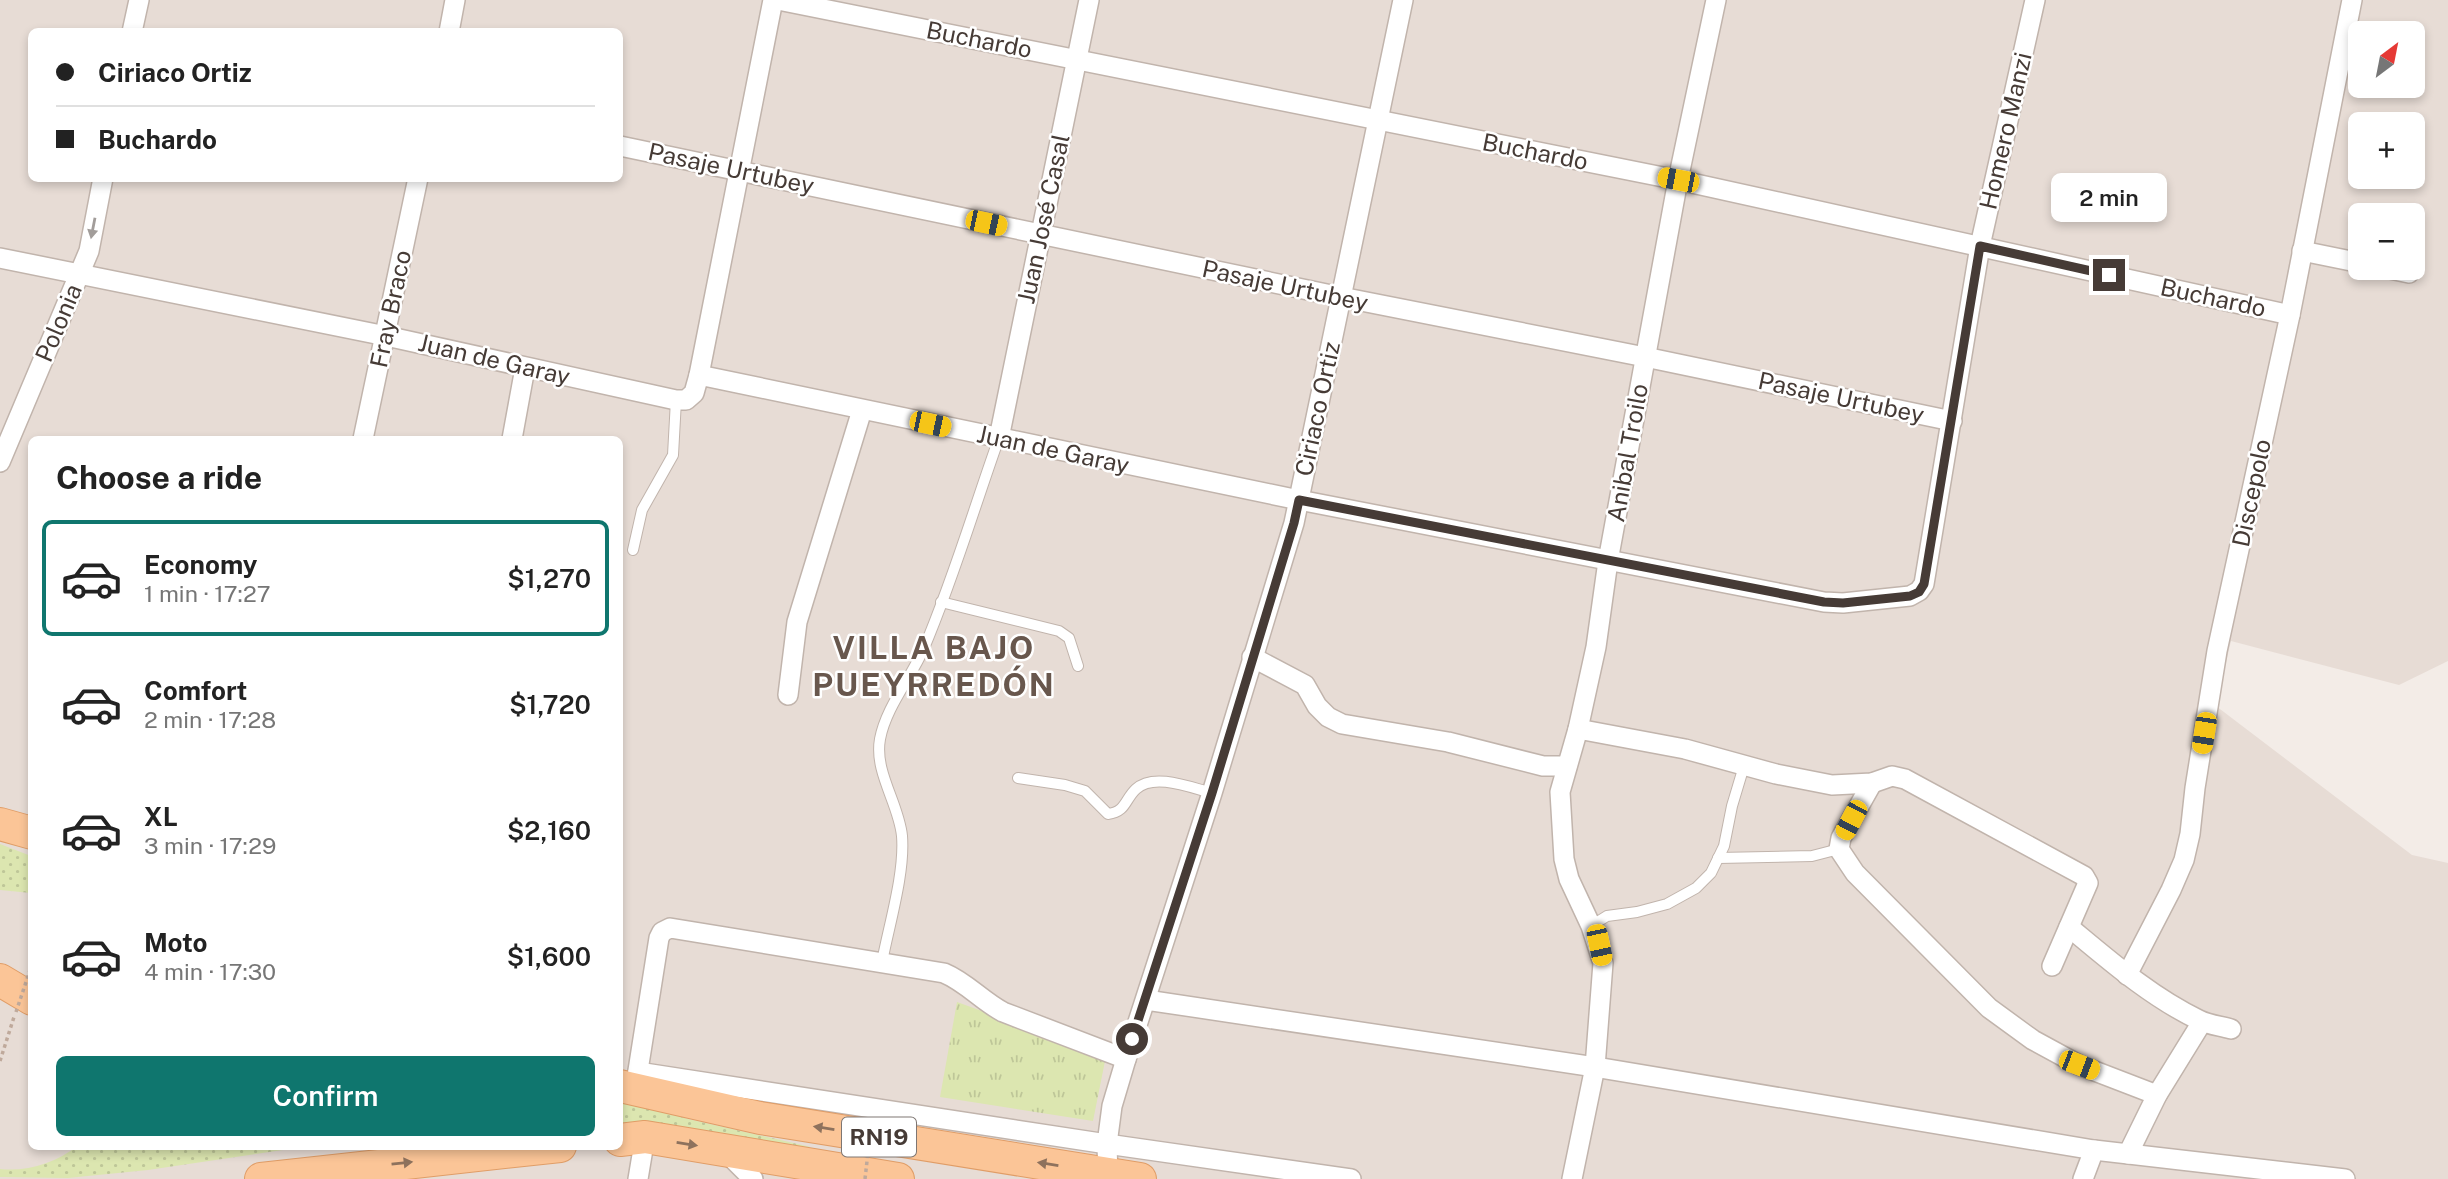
<!DOCTYPE html>
<html lang="en">
<head>
<meta charset="utf-8">
<style>
  :root { --surface:#fff; --page:#f2f2f2; --text:#222; --muted:#767676; --line:#e0e0e0; --accent:#0f766e }
  body { margin:0; font-family:"Public Sans",sans-serif; background:var(--page); color:var(--text); height:100vh; display:flex; flex-direction:column; font-size:26px; white-space:nowrap }
  * { box-sizing:border-box; margin:0 }
  p { font-size:23px; color:var(--muted) }
  .icon { flex:none; width:38px; height:38px; fill:none; stroke:currentColor; stroke-width:2; stroke-linecap:round; stroke-linejoin:round }
  .map { position:relative; flex:1; overflow:hidden }
  .sheet { position:absolute; left:28px; top:436px; width:595px; height:714px; display:flex; flex-direction:column; background:var(--surface); border-radius:10px; box-shadow:0 4px 10px #0003 }
  .sheet>* { flex:none }
  .hud { position:absolute; left:28px; top:28px; width:595px; height:154px; border-radius:10px; box-shadow:0 4px 10px #0003; display:grid; align-content:center; height:154px; padding:0 28px; background:var(--surface) }
  .needle { width:46px; rotate:32deg }
  .buttons { position:absolute; left:2348px; top:21px; display:grid; gap:14px }
  .buttons a { display:grid; place-items:center; width:77px; height:77px; border-radius:10px; background:var(--surface); box-shadow:0 4px 10px #0003; font-size:35px }
  .end { position:absolute; width:32px; height:32px; margin:-16px; border:9px solid #463b36; background:#fff; box-shadow:0 0 0 4px #fff }
  .from { border-radius:50% }
  .bubble { position:absolute; height:49px; border-radius:10px; background:var(--surface); box-shadow:0 4px 10px #0003; font-size:23px; font-weight:600; line-height:49px; text-align:center }
  .car { position:absolute; width:21px; height:42px; margin:-21px -10px; border-radius:9px; box-shadow:0 0 5px 2px #0007; background:linear-gradient(#f5c518 24%,#345 0 40%,#f5c518 0 76%,#345 0 86%,#f5c518 0) }
  .hud b { display:flex; align-items:center; gap:24px; height:66px; font-size:26px }
  .hud b+b { border-top:2px solid var(--line) }
  .hud i { width:18px; height:18px; background:var(--text) }
  ul { padding:0; list-style:none }
  li { display:flex; align-items:center; gap:21px; height:116px; margin:0 14px 10px; padding:0 14px; border:4px solid transparent; border-radius:10px }
  li div { flex:1 }
  li b { display:block; font-size:26px }
  li em { font-style:normal; font-weight:600 }
  li.selected { border-color:var(--accent) }
  li>.icon { width:63px; height:63px; stroke-width:1.5 }
  h2 { padding:0 28px; font-size:32px; line-height:84px }
  .primary-button { display:flex; gap:14px; margin-top:auto; padding:14px 28px }
  .primary-button a { flex:1; height:80px; border-radius:10px; background:var(--accent); color:#fff; font-size:28px; font-weight:600; line-height:80px; text-align:center }
  .map>svg:first-child { display:block }
  .residential { fill:#e7dcd5; fill-rule:evenodd }
  .grass { fill:url(#grass-dots) }
  .park { fill:url(#park-tufts) }
  .lines { fill:none; stroke-linecap:round; stroke-linejoin:round }
  .service-casing { stroke:#c1b4ac; stroke-width:12 }
  .minor-casing { stroke:#c1b4ac; stroke-width:22 }
  .primary-casing { stroke:#e09d67; stroke-width:34 }
  .path { stroke:#bfa99b; stroke-width:3.5; stroke-dasharray:3.5 3.5; stroke-linecap:butt }
  .service { stroke:#fff; stroke-width:10 }
  .minor { stroke:#fff; stroke-width:19 }
  .primary { stroke:#fbc597; stroke-width:32 }
  .path-bridge { stroke:#bfa99b; stroke-width:3.5; stroke-dasharray:3.5 3.5; stroke-linecap:butt }
  .oneway { fill:#a29d9a }
  .oneway2 { fill:#8e725d }
  .route { stroke:#463b36; stroke-width:9 }
  .labels { text-anchor:middle; stroke-width:5; stroke-linejoin:round; paint-order:stroke }
  .shield { fill:#fff; stroke:#7e7672; stroke-width:2 }
  .shield-label { font-size:23px; font-weight:bold; fill:#463b36 }
  .street-label { font-size:24px; fill:#463b36; stroke:#fff }
  .district-label { font-size:32px; font-weight:bold; letter-spacing:2px; fill:#68574d; stroke:#fff }
</style>
</head>
<body>
<div class="map">
<svg width="2448" height="1179" viewBox="0 0 2448 1179">
  <defs>
    <pattern id="grass-dots" width="8" height="8" patternUnits="userSpaceOnUse" patternTransform="scale(1.75)"><rect width="8" height="8" fill="#dce6b0"/><path d="M2 2h.1M6 6h.1" fill="none" stroke="#bec698" stroke-width="1.8" stroke-linecap="round"/></pattern>
    <pattern id="park-tufts" width="24" height="20" patternUnits="userSpaceOnUse" patternTransform="scale(1.75)"><rect width="24" height="20" fill="#dce6b0"/><path d="M3 7l-1-3M5 7V3M7 7l1-3M15 17l-1-3M17 17v-4M19 17l1-3" fill="none" stroke="#bec698"/></pattern>
  </defs>
  <rect width="100%" height="100%" fill="#f3ece7"/>
  <path class="residential" d="M0,0h2448v661l-49,24 -168,-44 -15,65 196,149 36,8v316h-2448zM32,32h588v146h-588zM2361,33h52v53h-52zM2361,124h52v53h-52zM2361,215h52v53h-52zM32,439h588v707h-588z"/>
  <g class="grass">
    <path d="M0,844l31,12v37l-31,-3z"/>
    <path d="M620,1099l68,20 123,28 -112,-4 -71,-18 -8,-3z"/>
    <path d="M77,1146h233l-162,24 -80,8 -68,-1v-8c27,3 56,-6 77,-23z"/>
  </g>
  <path class="park" d="M957,1002l149,54 -13,65 -153,-24z"/>
  <g class="lines">
    <defs>
      <g id="service">
        <path d="M633,550l9,-40 31,-55 3,-55"/>
        <path d="M941,602l118,29 10,7 9,28"/>
        <path d="M1018,778l47,7 20,6 23,23c18,-2 17,-15 28,-25 18,-17 56,-1 76,4"/>
        <path d="M1718,858l94,-2 27,-7"/>
        <path d="M1591,926l16,-10 30,-4 30,-8 29,-16 15,-15 13,-27 8,-40 12,-40"/>
        <path d="M882,962c7,-37 23,-89 20,-126 -3,-32 -28,-64 -22,-97 6,-32 31,-61 44,-91 29,-68 50,-140 75,-210"/>
      </g>
      <g id="minor">
        <path d="M778,0l900,180 612,135"/>
        <path d="M132,32l7,-32"/>
        <path d="M449,32l6,-32"/>
        <path d="M620,146l721,151 304,60 307,64"/>
        <path d="M2302,251l59,12"/>
        <path d="M0,258l386,78 290,64h10l8,-7 5,-18 600,125 525,102 19,1 67,-7 9,-5 5,-7 56,-338 55,-246"/>
        <path d="M2385,268l24,5"/>
        <path d="M699,375l74,-375"/>
        <path d="M999,438l90,-438"/>
        <path d="M363,439l55,-261"/>
        <path d="M512,439l13,-71"/>
        <path d="M0,462l89,-211 14,-73"/>
        <path d="M1252,657l53,28 12,21 11,11 14,7 106,18 95,24h24"/>
        <path d="M788,695l9,-73 65,-212"/>
        <path d="M1578,729l107,20 91,25 56,11 40,-2 20,-7 13,3 179,97 4,7 -36,83"/>
        <path d="M1872,783l-31,55 -2,11 16,24 134,135 44,32 46,25 78,30"/>
        <path d="M2069,927c41,34 82,70 130,93 10,5 22,6 32,9"/>
        <path d="M2127,975l44,-85 13,-30 6,-26 5,-46 22,-137 73,-336 62,-315"/>
        <path d="M1146,1000l449,67 499,83 251,29"/>
        <path d="M638,1072l469,72 244,35"/>
        <path d="M636,1083l23,-145 3,-6 8,-4 274,45c22,9 38,28 59,39l123,47"/>
        <path d="M725,1151l28,28"/>
        <path d="M2128,1154l29,-59 45,-73"/>
        <path d="M638,1179l7,-42"/>
        <path d="M1108,1179l-1,-35 5,-38 14,-47 86,-266 82,-270 109,-523"/>
        <path d="M1572,1179l23,-112 8,-104 -12,-37 -22,-47 -5,-20 -4,-67 18,-63 18,-82 12,-86 70,-381 38,-180"/>
        <path d="M2083,1179l11,-29"/>
      </g>
      <g id="primary">
        <path d="M0,824l32,9"/>
        <path d="M0,980l32,19"/>
        <path d="M620,1086l140,32 380,61"/>
        <path d="M620,1140l25,-3 253,42"/>
        <path d="M261,1179l299,-33"/>
      </g>
    </defs>
    <use href="#service" class="service-casing"/>
    <use href="#minor" class="minor-casing"/>
    <use href="#primary" class="primary-casing"/>
    <path class="path" d="M0,1061l14,-44"/>
    <use href="#service" class="service"/>
    <use href="#minor" class="minor"/>
    <use href="#primary" class="primary"/>
    <g class="path-bridge">
      <path d="M16,1012l15,-45"/>
      <path d="M865,1179l7,-62"/>
    </g>
  </g>
  <defs><path id="oneway-solid" d="M-6-.8H1V-3.2L6.5 0L1 3.2V.8H-6Z" transform="scale(1.75)"/></defs>
  <use class="oneway" href="#oneway-solid" transform="translate(93 228) rotate(101)"/>
  <g class="oneway2">
    <use href="#oneway-solid" transform="translate(824 1128) rotate(-171)"/>
    <use href="#oneway-solid" transform="translate(687 1144) rotate(9)"/>
    <use href="#oneway-solid" transform="translate(402 1163) rotate(-6)"/>
    <use href="#oneway-solid" transform="translate(1048 1164) rotate(-171)"/>
  </g>
  <g class="lines">
    <path class="route" d="M1132,1039l80,-246 82,-270 5,-23 525,102 19,1 67,-7 9,-4 5,-8 56,-338 129,29"/>
  </g>
  <g class="labels">
    <rect class="shield" x="842" y="1117.5" width="74" height="39" rx="5"/>
    <g class="shield-label">
      <text x="879" y="1145">RN19</text>
    </g>
    <g class="street-label">
      <text transform="translate(979 40) rotate(11)" y="8">Buchardo</text>
      <text transform="translate(2006 131) rotate(-77)" y="8">Homero Manzi</text>
      <text transform="translate(1535 152) rotate(11)" y="8">Buchardo</text>
      <text transform="translate(731 169) rotate(12)" y="8">Pasaje Urtubey</text>
      <text transform="translate(1044 219) rotate(-78)" y="8">Juan José Casal</text>
      <text transform="translate(1285 286) rotate(12)" y="8">Pasaje Urtubey</text>
      <text transform="translate(2213 298) rotate(12)" y="8">Buchardo</text>
      <text transform="translate(391 309) rotate(-78)" y="8">Fray Braco</text>
      <text transform="translate(59 323) rotate(-67)" y="8">Polonia</text>
      <text transform="translate(494 360) rotate(13)" y="8">Juan de Garay</text>
      <text transform="translate(1841 398) rotate(12)" y="8">Pasaje Urtubey</text>
      <text transform="translate(1318 409) rotate(-78)" y="8">Ciriaco Ortiz</text>
      <text transform="translate(1053 450) rotate(12)" y="8">Juan de Garay</text>
      <text transform="translate(1628 453) rotate(-80)" y="8">Anibal Troilo</text>
      <text transform="translate(2252 493) rotate(-78)" y="8">Discepolo</text>
    </g>
    <g class="district-label">
      <text x="934" y="659">VILLA BAJO<tspan x="934" dy="37">PUEYRREDÓN</tspan></text>
    </g>
  </g>
</svg>
<div class="buttons">
<a><svg class="needle" viewBox="-14 -14 28 28"><path d="M0-13l5 13h-10z" fill="#e53935"/><path d="M0 13l5-13h-10z" fill="#767676"/></svg></a>
<a>+</a>
<a>−</a>
</div>
<i class="end from" style="left:1132px;top:1039px"></i>
<i class="end" style="left:2109px;top:275px"></i>
<div class="bubble" style="left:2051px;top:173px;width:116px">2 min</div>
<i class="car" style="left:1678px;top:180px;rotate:281deg"></i>
<i class="car" style="left:986px;top:223px;rotate:102deg"></i>
<i class="car" style="left:930px;top:424px;rotate:102deg"></i>
<i class="car" style="left:2204px;top:733px;rotate:189deg"></i>
<i class="car" style="left:1851px;top:820px;rotate:208deg"></i>
<i class="car" style="left:1599px;top:945px;rotate:168deg"></i>
<i class="car" style="left:2079px;top:1065px;rotate:111deg"></i>
<div class="hud">
<b><i class="from"></i>Ciriaco Ortiz</b>
<b><i></i>Buchardo</b>
</div>
<section class="sheet">
<h2>Choose a ride</h2>
<ul>
<li class="selected"><svg class="icon" aria-label="car" viewBox="0 0 24 24"><path d="M5 17H2v-5l4-1 3-4h7l3 4 3 1v5h-3M9 17h6M6 11h13"/><circle cx="7" cy="17" r="2"/><circle cx="17" cy="17" r="2"/></svg><div><b>Economy</b><p>1 min · 17:27</p></div><em>$1,270</em></li>
<li><svg class="icon" aria-label="car" viewBox="0 0 24 24"><path d="M5 17H2v-5l4-1 3-4h7l3 4 3 1v5h-3M9 17h6M6 11h13"/><circle cx="7" cy="17" r="2"/><circle cx="17" cy="17" r="2"/></svg><div><b>Comfort</b><p>2 min · 17:28</p></div><em>$1,720</em></li>
<li><svg class="icon" aria-label="car" viewBox="0 0 24 24"><path d="M5 17H2v-5l4-1 3-4h7l3 4 3 1v5h-3M9 17h6M6 11h13"/><circle cx="7" cy="17" r="2"/><circle cx="17" cy="17" r="2"/></svg><div><b>XL</b><p>3 min · 17:29</p></div><em>$2,160</em></li>
<li><svg class="icon" aria-label="car" viewBox="0 0 24 24"><path d="M5 17H2v-5l4-1 3-4h7l3 4 3 1v5h-3M9 17h6M6 11h13"/><circle cx="7" cy="17" r="2"/><circle cx="17" cy="17" r="2"/></svg><div><b>Moto</b><p>4 min · 17:30</p></div><em>$1,600</em></li>
</ul>
<div class="primary-button"><a>Confirm</a></div>
</section>
</div>
</body>
</html>
